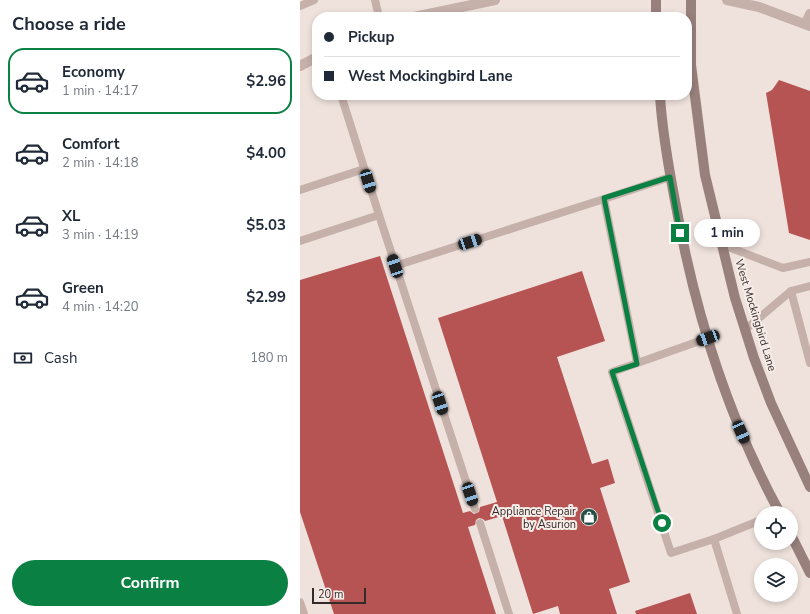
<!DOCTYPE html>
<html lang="en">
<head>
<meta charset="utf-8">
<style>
  :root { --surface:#fff; --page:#f2f2f3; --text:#1f2937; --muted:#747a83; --line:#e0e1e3; --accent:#0b8043 }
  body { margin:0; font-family:"Nunito Sans",sans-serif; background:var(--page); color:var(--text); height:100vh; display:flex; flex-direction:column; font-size:15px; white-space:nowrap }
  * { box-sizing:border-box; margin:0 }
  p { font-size:13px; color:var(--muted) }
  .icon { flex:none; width:22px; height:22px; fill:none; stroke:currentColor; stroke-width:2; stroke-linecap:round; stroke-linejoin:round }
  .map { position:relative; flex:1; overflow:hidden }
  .side { display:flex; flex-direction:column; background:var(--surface); width:300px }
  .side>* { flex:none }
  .guide { position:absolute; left:12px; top:12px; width:380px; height:88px; border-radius:16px; box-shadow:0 2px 6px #0003; display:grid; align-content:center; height:88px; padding:0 12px; background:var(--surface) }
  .fabs { position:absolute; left:454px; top:506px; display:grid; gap:8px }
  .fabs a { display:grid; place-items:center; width:44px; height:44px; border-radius:50%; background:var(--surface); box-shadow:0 2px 6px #0003; font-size:20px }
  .scale { position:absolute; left:12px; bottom:10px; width:54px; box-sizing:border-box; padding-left:4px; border:2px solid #342a29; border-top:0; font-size:11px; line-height:14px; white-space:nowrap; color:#342a29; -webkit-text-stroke:3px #f7ede8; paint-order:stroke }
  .end { position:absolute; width:18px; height:18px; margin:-9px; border:5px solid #0b8043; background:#fff; box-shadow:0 0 0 2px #fff }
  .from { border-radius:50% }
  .bubble { position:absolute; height:28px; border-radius:14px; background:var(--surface); box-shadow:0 2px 6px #0003; font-size:13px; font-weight:700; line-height:28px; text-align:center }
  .car { position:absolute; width:12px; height:24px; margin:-12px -6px; border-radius:5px; box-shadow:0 0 3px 1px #0007; background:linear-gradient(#222 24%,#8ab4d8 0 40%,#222 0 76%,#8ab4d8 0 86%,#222 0) }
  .guide b { display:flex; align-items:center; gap:14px; height:38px; font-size:15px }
  .guide b+b { border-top:1px solid var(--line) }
  .guide i { width:10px; height:10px; background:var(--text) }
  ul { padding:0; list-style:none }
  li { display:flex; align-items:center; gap:12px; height:66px; margin:0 8px 6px; padding:0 4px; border:2px solid transparent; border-radius:16px }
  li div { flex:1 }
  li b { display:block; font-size:15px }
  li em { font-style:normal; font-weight:700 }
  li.active { border-color:var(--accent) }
  li>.icon { width:36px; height:36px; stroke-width:1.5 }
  h2 { padding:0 12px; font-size:18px; line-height:48px }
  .pay { display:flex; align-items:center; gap:10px; height:44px; padding:0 12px; font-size:15px }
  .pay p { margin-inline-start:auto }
  .button { display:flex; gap:8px; margin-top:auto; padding:8px 12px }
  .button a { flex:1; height:46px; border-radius:24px; background:var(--accent); color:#fff; font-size:16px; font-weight:700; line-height:46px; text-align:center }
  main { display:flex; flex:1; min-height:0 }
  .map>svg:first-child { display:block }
  .building { fill:#b65453 }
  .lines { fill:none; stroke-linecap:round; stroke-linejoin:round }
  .lane { stroke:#c5b0aa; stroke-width:8 }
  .street { stroke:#c5b0aa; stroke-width:10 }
  .secondary { stroke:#98807c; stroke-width:10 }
  .route { stroke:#0b8043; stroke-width:5 }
  .labels { text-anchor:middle; stroke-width:4; stroke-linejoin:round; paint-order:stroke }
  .street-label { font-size:11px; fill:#342a29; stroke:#f7ede8 }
  .poi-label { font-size:11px; fill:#342a29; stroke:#f7ede8; text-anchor:end }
</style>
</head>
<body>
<main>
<section class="side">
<h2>Choose a ride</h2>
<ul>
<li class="active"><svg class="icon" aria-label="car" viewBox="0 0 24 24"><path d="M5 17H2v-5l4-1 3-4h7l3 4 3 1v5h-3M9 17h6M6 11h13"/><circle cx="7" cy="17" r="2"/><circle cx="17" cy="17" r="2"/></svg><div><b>Economy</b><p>1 min · 14:17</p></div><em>$2.96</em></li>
<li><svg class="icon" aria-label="car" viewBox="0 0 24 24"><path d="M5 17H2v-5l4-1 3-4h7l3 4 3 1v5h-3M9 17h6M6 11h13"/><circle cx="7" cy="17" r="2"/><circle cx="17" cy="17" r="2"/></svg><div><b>Comfort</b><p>2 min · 14:18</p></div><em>$4.00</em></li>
<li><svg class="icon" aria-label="car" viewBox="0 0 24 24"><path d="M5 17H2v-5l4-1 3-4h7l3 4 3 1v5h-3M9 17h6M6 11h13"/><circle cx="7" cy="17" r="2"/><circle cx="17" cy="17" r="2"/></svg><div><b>XL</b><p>3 min · 14:19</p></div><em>$5.03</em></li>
<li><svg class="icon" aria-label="car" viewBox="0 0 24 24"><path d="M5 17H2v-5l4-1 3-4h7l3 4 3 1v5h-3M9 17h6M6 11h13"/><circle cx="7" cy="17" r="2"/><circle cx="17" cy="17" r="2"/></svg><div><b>Green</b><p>4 min · 14:20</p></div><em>$2.99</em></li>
</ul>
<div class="pay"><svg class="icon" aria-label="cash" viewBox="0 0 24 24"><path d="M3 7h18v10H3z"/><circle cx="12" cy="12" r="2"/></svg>Cash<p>180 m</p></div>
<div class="button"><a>Confirm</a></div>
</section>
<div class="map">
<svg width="510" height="614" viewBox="0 0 510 614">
  <rect width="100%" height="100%" fill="#efe2dd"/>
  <g class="building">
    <path d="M479,80l31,11v149l-21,-7 -23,-140 6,-3z"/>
    <path d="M80,256l83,257 7,-2 4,3 5,-2 1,-5 17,-5 -59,-184 144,-47 23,70 -48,16 35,107 16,-5 7,24 -15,5 30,94 -21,7 8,25h-57l-2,-8 -25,8 -31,-98 -17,5 -2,-2 -4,-1 -3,2 -1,5 -7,2 28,87h-162l-34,-102v-232z"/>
    <path d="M390,593l7,21h-61l-1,-3z"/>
  </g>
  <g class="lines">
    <g class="lane">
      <path d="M75,0l4,17"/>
      <path d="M0,6l14,-6"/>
      <path d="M41,95l38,120 96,294"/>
      <path d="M0,190l64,-21"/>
      <path d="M0,241l79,-26"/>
      <path d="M423,245l60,23 27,-6"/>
      <path d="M95,266l209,-67"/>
      <path d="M491,291l19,72"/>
      <path d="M446,329l45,-38 19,-5"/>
      <path d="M408,338l-96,34 59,181 43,-14"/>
      <path d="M337,363l-33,-164 66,-22"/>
      <path d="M180,523l29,91"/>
      <path d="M0,602l4,12"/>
      <path d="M437,614l-23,-75 47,-19"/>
    </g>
    <g class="street">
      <path d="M427,0l32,7 51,19"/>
      <path d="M114,17l81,-17"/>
      <path d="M506,23l4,-9"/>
      <path d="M0,66l17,-9"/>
    </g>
    <g class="secondary">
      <path d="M391,0v65l14,110 30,123 19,60 17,45 39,84"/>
      <path d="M356,17v-17"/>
      <path d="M360,95c2,37 9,75 16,111 19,106 52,212 104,307"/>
      <path d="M491,535l19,38"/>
    </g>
  </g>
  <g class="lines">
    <path class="route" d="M362,523l-50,-151 25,-8 -33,-166 66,-21 10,56"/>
  </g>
  <defs>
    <symbol id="shop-disc" viewBox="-11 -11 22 22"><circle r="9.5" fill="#245048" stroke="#f7ede8"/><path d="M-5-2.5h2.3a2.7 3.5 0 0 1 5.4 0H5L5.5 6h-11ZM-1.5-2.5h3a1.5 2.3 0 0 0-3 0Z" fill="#fff"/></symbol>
  </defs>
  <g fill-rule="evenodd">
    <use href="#shop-disc" x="279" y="507" width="20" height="20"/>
  </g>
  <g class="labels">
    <g class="street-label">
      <text transform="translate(456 315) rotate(73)" y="4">West Mockingbird Lane</text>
    </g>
    <g class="poi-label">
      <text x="276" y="515">Appliance Repair<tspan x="276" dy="13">by Asurion</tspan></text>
    </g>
  </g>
</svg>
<div class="fabs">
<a><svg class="icon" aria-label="locate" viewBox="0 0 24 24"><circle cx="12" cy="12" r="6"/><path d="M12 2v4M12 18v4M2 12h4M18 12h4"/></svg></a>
<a><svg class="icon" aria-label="layers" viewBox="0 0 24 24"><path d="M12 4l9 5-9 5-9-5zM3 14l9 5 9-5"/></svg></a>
</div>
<div class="scale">20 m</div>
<i class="end from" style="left:362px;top:523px"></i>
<i class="end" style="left:380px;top:233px"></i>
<div class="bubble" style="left:394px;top:219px;width:66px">1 min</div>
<i class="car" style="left:68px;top:181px;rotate:163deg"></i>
<i class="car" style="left:170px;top:242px;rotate:72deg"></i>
<i class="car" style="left:95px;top:266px;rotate:342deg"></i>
<i class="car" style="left:408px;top:338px;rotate:250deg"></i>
<i class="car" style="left:140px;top:403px;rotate:162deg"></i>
<i class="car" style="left:441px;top:432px;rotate:156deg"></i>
<i class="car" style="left:170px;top:494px;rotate:162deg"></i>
<div class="guide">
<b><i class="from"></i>Pickup</b>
<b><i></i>West Mockingbird Lane</b>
</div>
</div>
</main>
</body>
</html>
